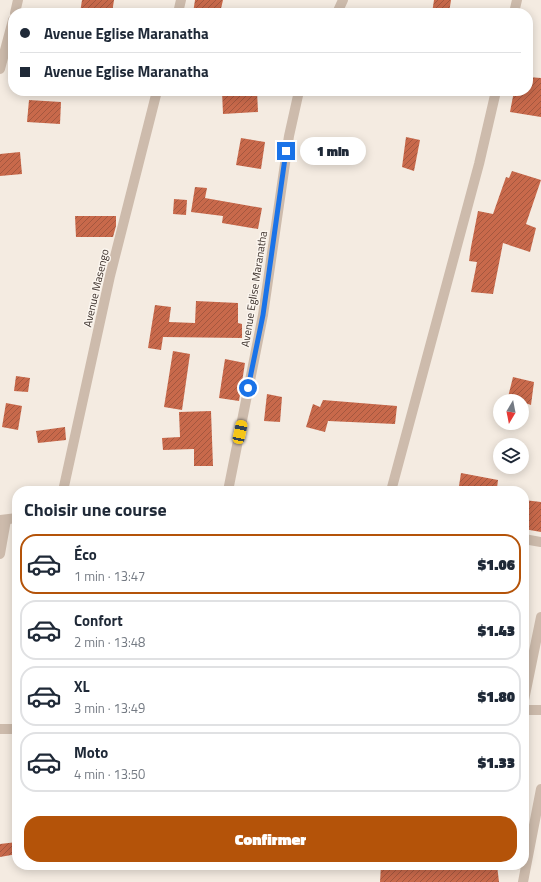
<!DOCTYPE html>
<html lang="fr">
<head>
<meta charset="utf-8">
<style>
  :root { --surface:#fff; --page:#f2f2f3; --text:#1f2937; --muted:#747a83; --line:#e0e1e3; --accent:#b45309 }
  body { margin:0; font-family:"Titillium Web",sans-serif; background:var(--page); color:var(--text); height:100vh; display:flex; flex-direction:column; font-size:15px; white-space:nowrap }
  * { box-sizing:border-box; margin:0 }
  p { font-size:13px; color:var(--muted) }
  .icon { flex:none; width:22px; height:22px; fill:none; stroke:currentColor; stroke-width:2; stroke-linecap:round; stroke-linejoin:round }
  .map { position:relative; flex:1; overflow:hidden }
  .side { position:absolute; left:12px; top:486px; width:517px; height:384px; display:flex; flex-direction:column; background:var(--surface); border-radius:16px; box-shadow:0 2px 10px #0003 }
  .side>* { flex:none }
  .top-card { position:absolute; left:8px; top:8px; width:525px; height:88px; border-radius:16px; box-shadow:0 2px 10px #0003; display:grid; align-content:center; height:88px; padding:0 12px; background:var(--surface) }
  .needle { width:26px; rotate:190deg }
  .fabs { position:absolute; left:493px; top:394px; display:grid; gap:8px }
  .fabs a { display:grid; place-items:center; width:36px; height:36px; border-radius:50%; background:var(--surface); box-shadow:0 2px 10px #0003; font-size:20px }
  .end { position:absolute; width:18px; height:18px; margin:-9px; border:5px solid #1a73e8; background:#fff; box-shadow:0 0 0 2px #fff }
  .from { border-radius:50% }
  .bubble { position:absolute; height:28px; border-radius:14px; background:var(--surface); box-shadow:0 2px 10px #0003; font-size:13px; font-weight:800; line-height:28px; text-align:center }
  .car { position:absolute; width:12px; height:24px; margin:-12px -6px; border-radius:5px; box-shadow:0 0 3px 1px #0007; background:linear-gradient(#f5c518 24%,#345 0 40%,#f5c518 0 76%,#345 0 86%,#f5c518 0) }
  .top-card b { display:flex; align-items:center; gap:14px; height:38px; font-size:15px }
  .top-card b+b { border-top:1px solid var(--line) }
  .top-card i { width:10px; height:10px; background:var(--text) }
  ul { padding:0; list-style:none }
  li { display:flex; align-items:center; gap:12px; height:60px; margin:0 8px 6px; padding:0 4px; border:2px solid var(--line); border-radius:16px }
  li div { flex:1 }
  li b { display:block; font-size:15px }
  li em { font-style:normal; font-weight:800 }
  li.active { border-color:var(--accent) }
  li>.icon { width:36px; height:36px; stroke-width:1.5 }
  h2 { padding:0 12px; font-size:18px; line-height:48px }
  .button { display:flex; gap:8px; margin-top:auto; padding:8px 12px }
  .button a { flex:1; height:46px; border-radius:16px; background:var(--accent); color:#fff; font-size:16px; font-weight:800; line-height:46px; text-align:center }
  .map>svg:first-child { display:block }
  .building { fill:url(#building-hatch) }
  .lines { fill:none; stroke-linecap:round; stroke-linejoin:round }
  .minor { stroke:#cdbbac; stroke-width:10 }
  .route { stroke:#1a73e8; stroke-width:5 }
  .labels { text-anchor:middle; stroke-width:3; stroke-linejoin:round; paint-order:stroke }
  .street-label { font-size:11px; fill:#3b302b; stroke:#fbf5ee }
</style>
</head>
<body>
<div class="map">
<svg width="541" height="882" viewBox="0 0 541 882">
  <defs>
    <pattern id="building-hatch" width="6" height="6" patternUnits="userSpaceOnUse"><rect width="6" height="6" fill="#c8694b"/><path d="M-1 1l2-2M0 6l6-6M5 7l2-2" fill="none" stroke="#a4573f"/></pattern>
  </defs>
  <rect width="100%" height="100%" fill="#f4ebe1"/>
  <g class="building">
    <path d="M82,0h32l-2,13h-32z"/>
    <path d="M195,0h28l-3,13h-27z"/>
    <path d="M434,0h17l-2,13h-17z"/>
    <path d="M528,77l13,1v39l-31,-5 4,-21h14z"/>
    <path d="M222,91h35l1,21 -35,2z"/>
    <path d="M29,100l32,2 -1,22 -33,-2z"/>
    <path d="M406,137l14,3 -6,31 -12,-4z"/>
    <path d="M241,138l24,4 -4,27 -25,-4z"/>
    <path d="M20,152l2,22 -22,2v-22z"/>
    <path d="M512,171l29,9 -15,44 10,4 -6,24 -27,-9 -10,51 -22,-2 6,-30 -8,-1 2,-14 7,-36 15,3 13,-37 3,1z"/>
    <path d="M195,187l12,1 -2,10 57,10 -4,21 -36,-6 1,-7 -32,-4z"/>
    <path d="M174,199l13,1 -1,15 -13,-1z"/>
    <path d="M75,216h41v10l-3,11h-37z"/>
    <path d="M196,301l42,2v20l4,1v14l-79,-1 -2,13 -13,-2 7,-43 16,2 -2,15 26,1z"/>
    <path d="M173,351l17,3 -8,56 -18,-3z"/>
    <path d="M225,359l20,4 -6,38 -20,-3z"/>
    <path d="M16,376l14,2 -2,14 -14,-1z"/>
    <path d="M513,377l21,5 -3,23 -23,-8z"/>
    <path d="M267,394l15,3 -2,25 -16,-1z"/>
    <path d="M323,400l74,6 -2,18 -67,-3 -3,11 -19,-5 7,-23 7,3z"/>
    <path d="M6,403l16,3 -4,24 -16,-3z"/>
    <path d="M211,411l2,55h-19v-17l-31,1 -1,-12 18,-1 -1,-25z"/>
    <path d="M65,427l1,13 -28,3 -2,-12z"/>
    <path d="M461,473l37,7 -1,8 -38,-2z"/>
    <path d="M524,500l17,2v30l-17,-3z"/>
    <path d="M17,842v12l-17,3v-13z"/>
    <path d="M381,865h116l2,17h-119z"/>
  </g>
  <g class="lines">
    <g class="minor">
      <path d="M15,13l3,-13"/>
      <path d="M178,13l3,-13"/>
      <path d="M337,13l6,-13"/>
      <path d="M514,13l3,-13"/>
      <path d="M0,69l13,-49"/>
      <path d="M63,491l47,-215 47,-185"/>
      <path d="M228,491l35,-176 26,-179 10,-45"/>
      <path d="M391,491l88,-327 17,-73"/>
      <path d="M0,520l17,-2"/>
      <path d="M524,539l17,3"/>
      <path d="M0,554l6,-34"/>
      <path d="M524,700l17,-83"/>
      <path d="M524,710h17"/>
      <path d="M0,729h17"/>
      <path d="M523,882l18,-93"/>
    </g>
  </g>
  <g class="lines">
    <path class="route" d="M248,388l15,-73 23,-164"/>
  </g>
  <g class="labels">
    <g class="street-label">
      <text transform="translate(96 288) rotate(-77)" y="4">Avenue Masengo</text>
      <text transform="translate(254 289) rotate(-81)" y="4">Avenue Eglise Maranatha</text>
    </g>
  </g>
</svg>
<div class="fabs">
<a><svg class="needle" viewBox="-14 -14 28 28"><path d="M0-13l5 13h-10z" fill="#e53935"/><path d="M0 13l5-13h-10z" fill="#747a83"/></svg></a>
<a><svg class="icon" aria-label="layers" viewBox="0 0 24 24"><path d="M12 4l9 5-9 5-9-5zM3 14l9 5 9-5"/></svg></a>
</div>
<i class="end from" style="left:248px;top:388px"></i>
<i class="end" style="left:286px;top:151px"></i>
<div class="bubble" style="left:300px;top:137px;width:66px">1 min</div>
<i class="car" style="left:240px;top:432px;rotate:12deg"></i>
<div class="top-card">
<b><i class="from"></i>Avenue Eglise Maranatha</b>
<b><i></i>Avenue Eglise Maranatha</b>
</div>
<section class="side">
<h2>Choisir une course</h2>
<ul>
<li class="active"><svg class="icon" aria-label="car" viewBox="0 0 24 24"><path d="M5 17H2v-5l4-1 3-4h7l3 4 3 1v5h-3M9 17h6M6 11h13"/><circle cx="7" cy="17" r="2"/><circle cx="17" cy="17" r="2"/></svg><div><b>Éco</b><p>1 min · 13:47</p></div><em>$1.06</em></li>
<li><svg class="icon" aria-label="car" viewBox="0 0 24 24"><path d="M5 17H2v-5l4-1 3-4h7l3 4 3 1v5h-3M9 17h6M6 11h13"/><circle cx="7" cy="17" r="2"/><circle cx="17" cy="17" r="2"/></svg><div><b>Confort</b><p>2 min · 13:48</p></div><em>$1.43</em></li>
<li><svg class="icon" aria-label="car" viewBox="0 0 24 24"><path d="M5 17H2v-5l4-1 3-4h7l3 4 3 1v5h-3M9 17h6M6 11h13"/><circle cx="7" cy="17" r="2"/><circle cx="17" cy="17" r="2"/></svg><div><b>XL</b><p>3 min · 13:49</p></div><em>$1.80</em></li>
<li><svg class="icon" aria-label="car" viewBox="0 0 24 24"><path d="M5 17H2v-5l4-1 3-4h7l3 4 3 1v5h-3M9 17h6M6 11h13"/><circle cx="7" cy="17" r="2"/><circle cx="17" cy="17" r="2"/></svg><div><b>Moto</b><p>4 min · 13:50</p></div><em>$1.33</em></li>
</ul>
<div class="button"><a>Confirmer</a></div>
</section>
</div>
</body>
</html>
